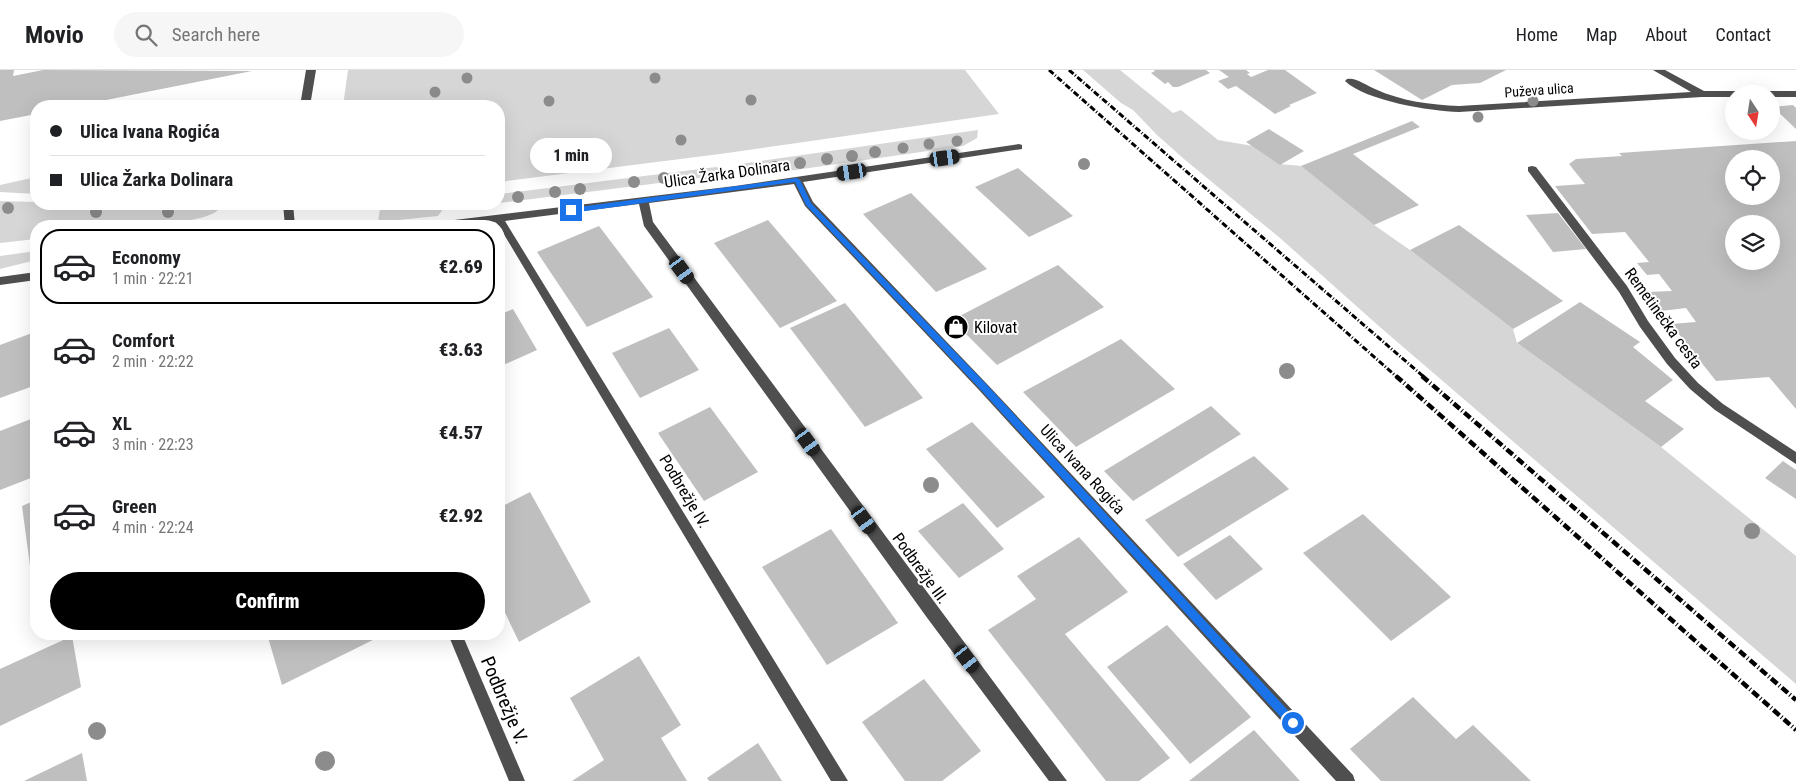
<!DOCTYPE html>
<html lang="en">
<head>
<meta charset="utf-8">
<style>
  :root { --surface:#fff; --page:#f6f6f6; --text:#202124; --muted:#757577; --line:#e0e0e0; --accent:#000 }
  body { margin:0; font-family:"Roboto Condensed",sans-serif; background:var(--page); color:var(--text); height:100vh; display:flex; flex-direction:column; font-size:19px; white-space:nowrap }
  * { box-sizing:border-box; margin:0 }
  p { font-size:16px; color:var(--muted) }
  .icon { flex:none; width:28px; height:28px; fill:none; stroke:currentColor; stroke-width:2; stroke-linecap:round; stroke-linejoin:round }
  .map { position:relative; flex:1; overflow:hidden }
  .drawer { position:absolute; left:30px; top:150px; width:475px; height:420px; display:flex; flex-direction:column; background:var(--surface); border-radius:20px; box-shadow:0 5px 20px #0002 }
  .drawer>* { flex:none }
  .top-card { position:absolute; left:30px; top:30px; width:475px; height:110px; border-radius:20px; box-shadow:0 5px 20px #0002; display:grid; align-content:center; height:110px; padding:0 20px; background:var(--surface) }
  .needle { width:32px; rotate:168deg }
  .buttons { position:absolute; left:1725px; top:15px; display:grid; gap:10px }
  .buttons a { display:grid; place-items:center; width:55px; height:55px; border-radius:50%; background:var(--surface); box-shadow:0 5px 20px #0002; font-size:25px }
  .end { position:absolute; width:22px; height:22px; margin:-11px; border:6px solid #1a73e8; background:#fff; box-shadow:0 0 0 2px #fff }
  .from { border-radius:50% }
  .bubble { position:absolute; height:35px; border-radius:18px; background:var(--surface); box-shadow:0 5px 20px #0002; font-size:16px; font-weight:800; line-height:35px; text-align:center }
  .car { position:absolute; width:15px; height:30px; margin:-15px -8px; border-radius:6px; box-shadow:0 0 4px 1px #0007; background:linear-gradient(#222 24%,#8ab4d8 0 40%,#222 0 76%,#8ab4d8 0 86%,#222 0) }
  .top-card b { display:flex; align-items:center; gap:18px; height:48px; font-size:19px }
  .top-card b+b { border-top:1px solid var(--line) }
  .top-card i { width:12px; height:12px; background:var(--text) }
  ul { padding:9px 0 0; list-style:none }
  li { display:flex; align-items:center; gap:15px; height:75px; margin:0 10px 8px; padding:0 10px; border:2px solid transparent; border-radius:20px }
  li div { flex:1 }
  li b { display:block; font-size:19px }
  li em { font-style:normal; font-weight:800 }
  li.on { border-color:var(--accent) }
  li>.icon { width:45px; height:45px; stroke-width:1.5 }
  .button { display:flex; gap:10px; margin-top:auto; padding:10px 20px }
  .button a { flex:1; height:58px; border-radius:30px; background:var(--accent); color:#fff; font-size:20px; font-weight:800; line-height:58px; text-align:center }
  header { display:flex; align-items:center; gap:30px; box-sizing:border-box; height:70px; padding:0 25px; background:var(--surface); border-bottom:1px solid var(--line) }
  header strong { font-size:24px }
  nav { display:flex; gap:28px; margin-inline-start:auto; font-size:18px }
  .search { width:350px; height:45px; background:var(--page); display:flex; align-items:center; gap:12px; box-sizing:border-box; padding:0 18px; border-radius:28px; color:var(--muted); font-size:19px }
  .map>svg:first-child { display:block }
  .green { fill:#d6d6d6 }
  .building { fill:#bfbfbf; fill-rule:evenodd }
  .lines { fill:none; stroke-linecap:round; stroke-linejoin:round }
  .minor { fill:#4f4f4f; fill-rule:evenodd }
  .rail-far1 { stroke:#000; stroke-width:3; stroke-dasharray:6 2 1 2; stroke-linecap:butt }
  .rail { stroke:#000; stroke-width:4.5; stroke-dasharray:8 2.5 1 2.5; stroke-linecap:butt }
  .tree { fill:#8c8c8c }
  .route { fill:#1a73e8 }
  .labels { text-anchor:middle; stroke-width:4; stroke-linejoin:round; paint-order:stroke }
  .far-street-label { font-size:14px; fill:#000; stroke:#fff }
  .street-label { font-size:16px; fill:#000; stroke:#fff }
  .poi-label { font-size:16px; fill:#000; stroke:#fff; text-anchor:start }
  .near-street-label { font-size:19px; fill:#000; stroke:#fff }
</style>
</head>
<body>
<header>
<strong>Movio</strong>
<div class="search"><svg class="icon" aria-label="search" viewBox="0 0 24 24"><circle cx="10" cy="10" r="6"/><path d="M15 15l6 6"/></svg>Search here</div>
<nav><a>Home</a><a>Map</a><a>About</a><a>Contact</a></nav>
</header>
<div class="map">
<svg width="1796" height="711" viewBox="0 0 1796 711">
  <rect width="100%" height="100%" fill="#fff"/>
  <g class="green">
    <path d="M348,0h617l34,44 -279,40 -221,28v-76h-156z"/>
    <path d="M1083,0h37l53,43 8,-3 37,30 35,6 27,18 21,2 73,59 36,25 103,79 4,14 144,104 135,109v128l-415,-356 -101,-90 -96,-79 -27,-24 -24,-25 -12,-7z"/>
    <path d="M978,60l-1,8 -14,8 -224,32 -2,-10 3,-4z"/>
    <path d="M716,97l5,2 2,12 -20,2 -3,-1 -1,-4 -200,25v-9z"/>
    <path d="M36,107v17l-36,-2v-7z"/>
    <path d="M0,131l36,1v2l182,6c-20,20 -149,16 -182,16v13l-36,4z"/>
    <path d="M421,134h71l-49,5 -5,7 -60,6 2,-13z"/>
    <path d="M36,181v9l-36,9v-13z"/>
  </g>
  <g class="building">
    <path d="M0,0h14l-1,6 30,-6 209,1 -176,35h-40v8l-36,7z"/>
    <path d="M1154,0h52l4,3 -32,14h-5l-5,-5 -3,2 -14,-11 4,-2z"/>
    <path d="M1219,0h27l4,3 -3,1 4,3 17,-7h17l32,23 -28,12 2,1 -16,8 -39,-28 -8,3 -10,-8 11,-4z"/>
    <path d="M1374,0h132l-26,13 -28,2 -30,15z"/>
    <path d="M1793,35l3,3v21l-23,-22z"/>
    <path d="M1412,51l8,6 -67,27 66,51 -45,20 -73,-59z"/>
    <path d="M1269,59l35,22 -24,14 -34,-23z"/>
    <path d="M1796,71v268l-27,-32 -53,4 -45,-57 25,-2 -10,-14 -25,3 -14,-19 25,-1 -13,-17 -12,1 -10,-12 12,-1 -24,-30 -33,2 -37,-48 30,-2 -16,-20 7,-5 46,-3 -3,-3zM1734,89h37v37h-37zM1734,154h37v37h-37z"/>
    <path d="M1018,98l55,48 -44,21 -54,-50z"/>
    <path d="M911,123l76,76 -51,23 -73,-78z"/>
    <path d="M1558,143l28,36 -33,3 -27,-37z"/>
    <path d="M768,150l69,81 -57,27 -66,-85z"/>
    <path d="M1459,155l104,76 -50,28 -103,-79z"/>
    <path d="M599,156l54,71 -66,30 -50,-75z"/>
    <path d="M1058,195l46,42 -107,58 -45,-45z"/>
    <path d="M1580,232l60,40 -7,5 40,33 -28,21 39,28 -23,18 -144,-104z"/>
    <path d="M845,233l78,95 -58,29 -75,-99z"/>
    <path d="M513,239l24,41 -38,17v-52z"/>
    <path d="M669,258l30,42 -59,28 -28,-45z"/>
    <path d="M32,263l4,28v24l-36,13v-53z"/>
    <path d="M1121,269l54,50 -99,58 -53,-55z"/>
    <path d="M1211,336l30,28 -108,67 -29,-30z"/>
    <path d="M710,337l48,65 -54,29 -46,-68z"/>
    <path d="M36,347v59l-36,14v-59z"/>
    <path d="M972,352l73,75 -48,31 -71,-79z"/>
    <path d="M1254,386l35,33 -111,68 -33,-37z"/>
    <path d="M1783,391l13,9v29l-31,-21z"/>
    <path d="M530,422l61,110 -72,40 -20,-42v-92z"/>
    <path d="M36,430v71l-5,2 -9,-67z"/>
    <path d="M963,433l41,46 -45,29 -41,-47z"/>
    <path d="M1363,444l88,83 -60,44 -88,-88z"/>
    <path d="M831,459l67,94 -71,42 -65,-98z"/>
    <path d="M1230,465l33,34 -47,31 -33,-36z"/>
    <path d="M1079,467l49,55 -63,42 105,124 -31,23h-33l-118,-151 48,-31 -19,-23z"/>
    <path d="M1167,555l84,92 -61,47 -83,-97z"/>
    <path d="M267,564h118l-103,51z"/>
    <path d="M72,566l9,51 -81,39v-57z"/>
    <path d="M639,586l42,69 -20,13 26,43h-115l32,-21 -34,-62z"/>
    <path d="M924,609l57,72 -39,30h-37l-43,-59z"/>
    <path d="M1413,627l43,42 17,-14 58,56h-150l-31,-32z"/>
    <path d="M1254,660l46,51h-111z"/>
    <path d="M758,673l24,38h-73l-2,-3z"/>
    <path d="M82,683l5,28h-63z"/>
  </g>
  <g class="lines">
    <g class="minor">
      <path d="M306,0h10l-6,36h-10z"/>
      <path d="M1653,0h12l39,21h92v6h-25v-3h-37v3h-32l-243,15c-29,-1 -93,-11 -114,-31l2,-2c9,-2 20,7 28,10 26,12 56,16 84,17l232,-14z"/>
      <path d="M1019,74l3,1v4l-219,33 10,20 174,182 366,391 2,6h-19l-357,-391 -174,-184 -11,-22 -145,19 4,19 414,559h-18l-121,-162 -284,-393 -5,-22 -134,17 343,560h-17l-332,-555 -4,-4 -30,4h-32l5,-4 297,-36z"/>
      <path d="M1532,96l4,1 91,119 21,35 27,37 23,25 25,21 73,48v12l-81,-54 -25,-21 -23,-25 -27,-37 -21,-35 -91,-121v-4z"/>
      <path d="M283,134h10l2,22h-10z"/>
      <path d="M36,202v8l-36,5v-8z"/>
      <path d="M448,564h14l63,147h-16z"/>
    </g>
    <g class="rail-far1">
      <path d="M1049,0l348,307"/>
      <path d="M1069,0l355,307"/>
    </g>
    <g class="rail">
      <path d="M1396,306l400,354"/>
      <path d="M1422,306l374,324"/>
    </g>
  </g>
  <g class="tree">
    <circle cx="467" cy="8" r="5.5"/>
    <circle cx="655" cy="8" r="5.5"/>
    <circle cx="435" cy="22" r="5.5"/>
    <circle cx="751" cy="30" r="5.5"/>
    <circle cx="549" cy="31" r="5.5"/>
    <circle cx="1533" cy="31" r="5.5"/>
    <circle cx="1478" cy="47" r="5.5"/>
    <circle cx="681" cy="70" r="5.5"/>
    <circle cx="957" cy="71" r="5.5"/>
    <circle cx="929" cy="74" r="5.5"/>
    <circle cx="903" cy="78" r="5.5"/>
    <circle cx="875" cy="82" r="6"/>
    <circle cx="852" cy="86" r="6"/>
    <circle cx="539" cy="89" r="6"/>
    <circle cx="827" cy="89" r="6"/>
    <circle cx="800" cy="93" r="6"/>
    <circle cx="1084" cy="94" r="6"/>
    <circle cx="775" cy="97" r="6"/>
    <circle cx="664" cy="108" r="6"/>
    <circle cx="634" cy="112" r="6"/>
    <circle cx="580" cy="119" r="6"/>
    <circle cx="555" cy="122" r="6"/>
    <circle cx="518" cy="127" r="6"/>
    <circle cx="8" cy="138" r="6"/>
    <circle cx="96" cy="142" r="6"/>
    <circle cx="168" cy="142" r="6"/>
    <circle cx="1287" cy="301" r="8"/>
    <circle cx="931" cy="415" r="8"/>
    <circle cx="1752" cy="461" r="8"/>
    <circle cx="97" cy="661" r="9"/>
    <circle cx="325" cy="691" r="10"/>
  </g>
  <path class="route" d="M797,108l3,2 11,23 175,181 310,335v7h-7l-309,-337 -174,-184 -11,-23 -224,31 -3,-3 3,-2z"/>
  <defs>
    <symbol id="shop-disc" viewBox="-11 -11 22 22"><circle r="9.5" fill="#000" stroke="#fff"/><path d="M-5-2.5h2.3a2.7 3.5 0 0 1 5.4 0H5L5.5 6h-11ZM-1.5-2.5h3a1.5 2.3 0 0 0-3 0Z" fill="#fff"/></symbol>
  </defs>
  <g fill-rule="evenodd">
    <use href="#shop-disc" x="942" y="243" width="28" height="28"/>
  </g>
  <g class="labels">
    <g class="far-street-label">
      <text transform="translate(1539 20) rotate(-4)" y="5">Puževa ulica</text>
    </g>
    <g class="street-label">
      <text transform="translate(727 103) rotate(-8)" y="6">Ulica Žarka Dolinara</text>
      <text transform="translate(1664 248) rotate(54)" y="6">Remetinečka cesta</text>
      <text transform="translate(1083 399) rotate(47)" y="6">Ulica Ivana Rogića</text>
      <text transform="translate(685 421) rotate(59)" y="6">Podbrežje IV.</text>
      <text transform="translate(921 498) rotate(54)" y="6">Podbrežje III.</text>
    </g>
    <g class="poi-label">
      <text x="974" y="263">Kilovat</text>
    </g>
    <g class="near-street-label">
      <text transform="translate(505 630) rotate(67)" y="7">Podbrežje V.</text>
    </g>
  </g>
</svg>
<div class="buttons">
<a><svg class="needle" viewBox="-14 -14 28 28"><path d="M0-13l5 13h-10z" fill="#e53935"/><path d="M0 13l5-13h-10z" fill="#757577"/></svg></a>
<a><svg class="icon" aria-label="locate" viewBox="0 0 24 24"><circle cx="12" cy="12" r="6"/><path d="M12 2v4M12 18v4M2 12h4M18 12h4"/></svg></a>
<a><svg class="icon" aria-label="layers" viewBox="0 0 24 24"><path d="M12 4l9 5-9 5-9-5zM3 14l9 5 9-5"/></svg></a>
</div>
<i class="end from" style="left:1293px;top:653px"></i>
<i class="end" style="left:571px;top:140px"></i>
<div class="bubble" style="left:530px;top:68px;width:82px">1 min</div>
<i class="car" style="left:945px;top:88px;rotate:82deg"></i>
<i class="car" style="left:852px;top:102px;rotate:261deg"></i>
<i class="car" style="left:682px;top:200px;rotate:144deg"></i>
<i class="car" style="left:808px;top:372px;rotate:144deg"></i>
<i class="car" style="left:864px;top:450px;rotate:144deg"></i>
<i class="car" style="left:967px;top:589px;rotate:143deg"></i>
<div class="top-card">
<b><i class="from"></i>Ulica Ivana Rogića</b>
<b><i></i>Ulica Žarka Dolinara</b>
</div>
<section class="drawer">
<ul>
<li class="on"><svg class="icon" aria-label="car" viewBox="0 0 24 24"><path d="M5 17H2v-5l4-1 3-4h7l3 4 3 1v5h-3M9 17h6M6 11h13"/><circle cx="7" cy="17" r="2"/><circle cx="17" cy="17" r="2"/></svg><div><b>Economy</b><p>1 min · 22:21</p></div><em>€2.69</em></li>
<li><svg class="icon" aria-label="car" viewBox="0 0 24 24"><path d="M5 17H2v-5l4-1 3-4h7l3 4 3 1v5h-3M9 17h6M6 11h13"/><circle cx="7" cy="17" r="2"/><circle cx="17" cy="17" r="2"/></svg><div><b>Comfort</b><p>2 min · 22:22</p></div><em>€3.63</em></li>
<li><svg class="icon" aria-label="car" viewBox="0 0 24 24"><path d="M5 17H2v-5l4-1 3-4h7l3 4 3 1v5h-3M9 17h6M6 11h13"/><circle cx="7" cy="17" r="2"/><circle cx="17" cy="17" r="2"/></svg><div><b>XL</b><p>3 min · 22:23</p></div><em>€4.57</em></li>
<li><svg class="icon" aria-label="car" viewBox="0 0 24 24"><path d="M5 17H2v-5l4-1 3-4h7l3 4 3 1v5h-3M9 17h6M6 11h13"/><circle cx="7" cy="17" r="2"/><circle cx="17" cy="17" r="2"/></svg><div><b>Green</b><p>4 min · 22:24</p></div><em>€2.92</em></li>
</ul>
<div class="button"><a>Confirm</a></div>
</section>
</div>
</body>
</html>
